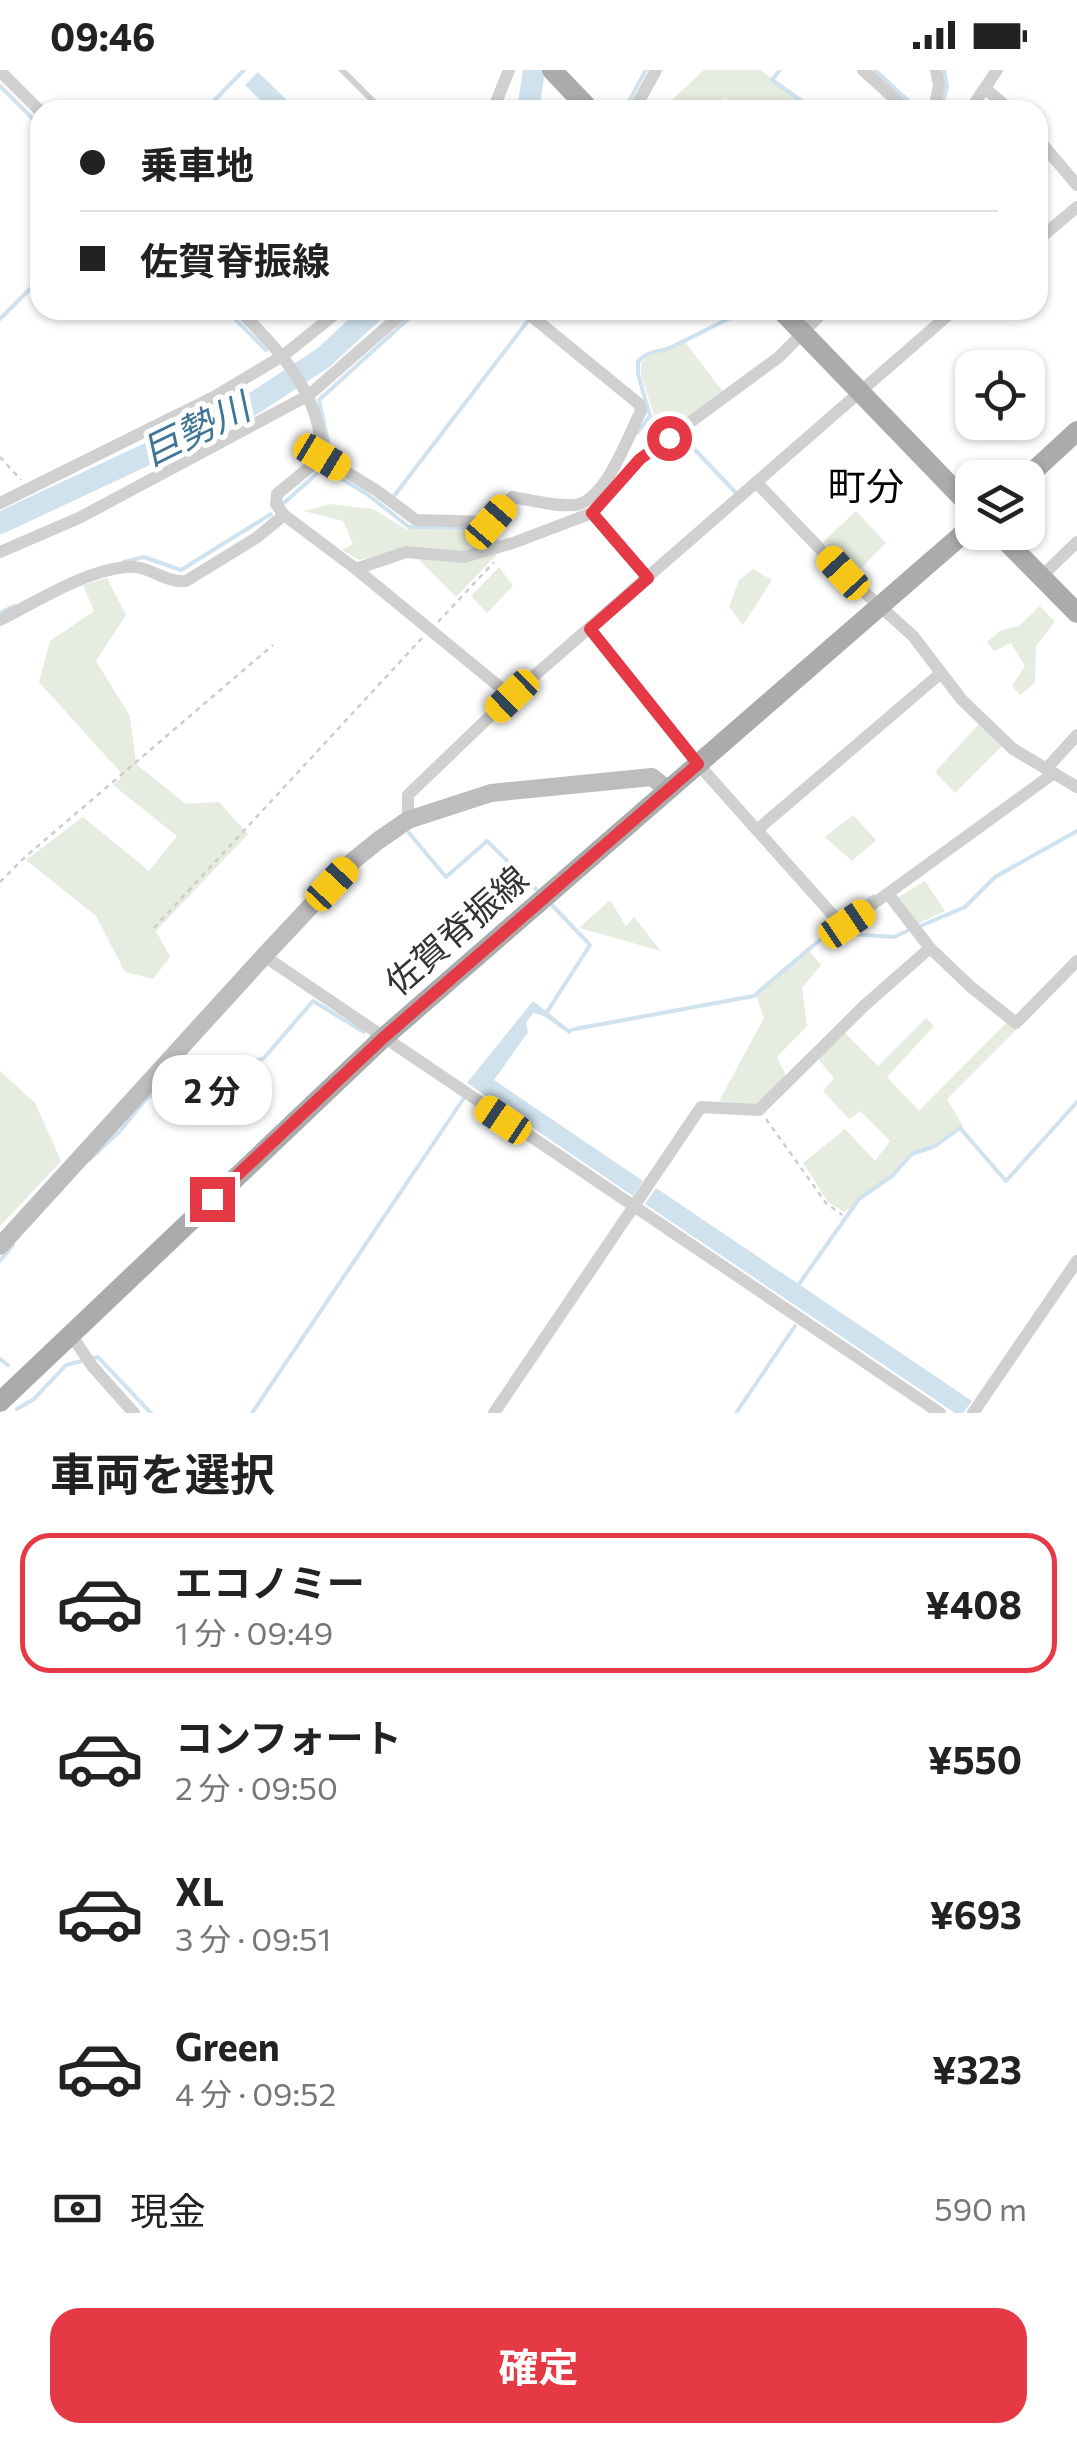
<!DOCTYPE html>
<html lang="ja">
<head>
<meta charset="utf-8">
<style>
  :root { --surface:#fff; --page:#f2f2f2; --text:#222; --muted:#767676; --line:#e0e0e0; --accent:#e63946 }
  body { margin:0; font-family:Commissioner,"Noto Sans JP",sans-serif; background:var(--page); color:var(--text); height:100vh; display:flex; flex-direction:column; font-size:38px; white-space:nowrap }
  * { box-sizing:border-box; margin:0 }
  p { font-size:32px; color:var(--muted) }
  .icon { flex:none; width:55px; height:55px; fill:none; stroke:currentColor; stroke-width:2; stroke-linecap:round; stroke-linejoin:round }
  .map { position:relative; height:1343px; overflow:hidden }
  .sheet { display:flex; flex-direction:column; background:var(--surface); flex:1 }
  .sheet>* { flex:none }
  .banner { position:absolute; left:30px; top:30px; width:1018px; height:220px; border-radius:30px; box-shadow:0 2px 8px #0004; display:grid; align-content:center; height:220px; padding:0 50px; background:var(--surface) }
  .tools { position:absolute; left:955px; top:280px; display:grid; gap:20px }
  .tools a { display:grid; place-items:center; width:90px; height:90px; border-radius:20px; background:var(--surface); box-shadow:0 2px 8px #0004; font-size:50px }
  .end { position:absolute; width:45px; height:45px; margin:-22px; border:12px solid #e63946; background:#fff; box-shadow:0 0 0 5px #fff }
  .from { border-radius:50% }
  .bubble { position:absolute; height:70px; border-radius:30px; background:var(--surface); box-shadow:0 2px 8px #0004; font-size:32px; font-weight:700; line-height:70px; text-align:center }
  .car { position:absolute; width:30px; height:60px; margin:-30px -15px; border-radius:12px; box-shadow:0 0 8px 2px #0007; background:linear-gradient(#f5c518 24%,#345 0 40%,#f5c518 0 76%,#345 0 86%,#f5c518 0) }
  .banner b { display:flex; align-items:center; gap:35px; height:95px; font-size:38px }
  .banner b+b { border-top:2px solid var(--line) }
  .banner i { width:25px; height:25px; background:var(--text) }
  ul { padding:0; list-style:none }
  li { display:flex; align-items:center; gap:30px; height:140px; margin:0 20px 15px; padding:0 30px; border:5px solid transparent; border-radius:30px }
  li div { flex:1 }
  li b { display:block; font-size:38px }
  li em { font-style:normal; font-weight:700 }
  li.on { border-color:var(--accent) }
  li>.icon { width:90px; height:90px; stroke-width:1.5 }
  h2 { padding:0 50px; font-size:45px; line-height:120px }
  .pay { display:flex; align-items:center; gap:25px; height:110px; padding:0 50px; font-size:38px }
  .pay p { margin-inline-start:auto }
  .action { display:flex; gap:20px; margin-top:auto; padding:20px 50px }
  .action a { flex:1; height:115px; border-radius:30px; background:var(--accent); color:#fff; font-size:40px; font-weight:700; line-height:115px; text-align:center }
  .status { display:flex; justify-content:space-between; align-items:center; height:70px; padding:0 50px; background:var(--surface); direction:ltr }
  .status svg { height:28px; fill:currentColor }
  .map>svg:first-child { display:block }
  .green { fill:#e6ecdf }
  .water { fill:#cfe2ee }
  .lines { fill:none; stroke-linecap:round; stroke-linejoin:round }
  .stream { stroke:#cfe2ee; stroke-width:4 }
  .river { stroke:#cfe2ee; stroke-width:22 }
  .path { stroke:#cdcdcd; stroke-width:2.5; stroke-dasharray:5 5; stroke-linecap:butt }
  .lane { stroke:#d0d0d0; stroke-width:6 }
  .street { stroke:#d0d0d0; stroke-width:12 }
  .secondary { stroke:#bdbdbd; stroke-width:18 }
  .primary { stroke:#ababab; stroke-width:20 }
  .route { stroke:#e63946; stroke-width:12 }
  .labels { text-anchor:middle; stroke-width:10; stroke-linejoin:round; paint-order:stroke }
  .street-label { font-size:35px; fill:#333; stroke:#fff }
  .water-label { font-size:38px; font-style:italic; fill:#3f7597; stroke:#fff }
  .neighbourhood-label { font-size:38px; fill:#000; stroke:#fff }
</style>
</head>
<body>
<div class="status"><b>09:46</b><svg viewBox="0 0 49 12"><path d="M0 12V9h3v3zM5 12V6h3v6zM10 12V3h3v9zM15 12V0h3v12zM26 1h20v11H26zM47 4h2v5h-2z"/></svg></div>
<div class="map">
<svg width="1077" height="1343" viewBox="0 0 1077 1343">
  <rect width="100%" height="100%" fill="#fff"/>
  <g class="green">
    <path d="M704,0h56l59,40h-82l-11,-12 -35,12 -19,-10z"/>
    <path d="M685,272l38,50 -45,34 -24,-12 -13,-38v-14c12,-12 29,-11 44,-20z"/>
    <path d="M330,434l43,5 33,20 89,1 5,12 -35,12 -61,-6 -44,12 -18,-10 11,-6 -10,-23 -39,-10z"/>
    <path d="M856,441l30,32 -31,31 -32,-32z"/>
    <path d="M499,482l-43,45 -38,-38z"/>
    <path d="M499,497l14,19 -26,27 -16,-17z"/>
    <path d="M753,499l19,11 -29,45 -14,-18 10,-27z"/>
    <path d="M107,508l19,37 -30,46 34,55 6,48 50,40 33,-2 29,32 -92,97 14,26 -17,22 -28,-7 -29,-56 -70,-56 57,-43 66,54 28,-35 -64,-51 10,-10 -84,-93 11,-41 44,-30 -11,-26z"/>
    <path d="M1040,536l15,16 -19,24 -1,37 -15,12 -8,-9 13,-20 -14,-23 -17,8 -7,-9 14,-12 18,-4z"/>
    <path d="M980,653l23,22 -48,48 -20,-21z"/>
    <path d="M853,745l23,25 -24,21 -27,-24z"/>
    <path d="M925,811l20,30 -28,13 -20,-26z"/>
    <path d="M610,830l16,26 8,-9 27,34 -82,-23z"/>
    <path d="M807,878l14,17 -19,23 5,38 -30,31 9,19 -31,30 -36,-5 45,-83 -9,-26z"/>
    <path d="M926,948l8,8 -47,51 32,34 88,-89 10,7 -70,70 16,27 -28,20 -23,8 -20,22 -48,36 -16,-10 -25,-39 42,-34 30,32 15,-20 -30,-30 -11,8 -26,-28 11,-13 -16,-19 27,-26 33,33z"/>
    <path d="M0,1001l35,32 26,58 -61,65z"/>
  </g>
  <g class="water">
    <path d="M258,2l39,38h-27l-25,-25z"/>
    <path d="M533,931l36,28 13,-4 -13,9 -25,-18 -11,-3 -7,10 2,9 -34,48 149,101 -10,15 -166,-113z"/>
    <path d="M656,1118l316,213 -9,12h-8l-310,-209z"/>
  </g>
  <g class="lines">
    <g class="stream">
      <path d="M780,0l-8,10 42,30"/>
      <path d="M875,0l43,40"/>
      <path d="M0,16l40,40"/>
      <path d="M205,40l39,-40"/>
      <path d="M624,40l22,-40"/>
      <path d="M941,40l6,-24 -3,-16"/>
      <path d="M226,240l40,40"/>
      <path d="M0,249l40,-40"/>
      <path d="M650,346l20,11"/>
      <path d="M637,363l13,-17 -12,-42v-13c17,-14 20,-7 36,-15 25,-12 48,-25 74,-36"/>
      <path d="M680,364l56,59"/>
      <path d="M331,386l-12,-56 99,-90"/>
      <path d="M394,426l133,-174"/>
      <path d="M284,433l39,-35 44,26 42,33 63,1"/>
      <path d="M487,458h9l19,-25"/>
      <path d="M124,492l20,-5 37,13 90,-56"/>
      <path d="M0,543l14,-7"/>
      <path d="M409,763l37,44 41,-36 50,49"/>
      <path d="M918,857l47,-20 30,-30 82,-46"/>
      <path d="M837,864l7,-18 30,-20"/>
      <path d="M547,942l43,-67 -38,-40"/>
      <path d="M575,959l179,-33 67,-57 30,-5 43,3 15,-7"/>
      <path d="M89,1090l31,-29 26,-32 21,-15 46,-7 51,-19 49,-57 51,31"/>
      <path d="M0,1191l13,-16"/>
      <path d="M799,1214l60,-85 33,-23 20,-22 23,-8 25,-18 46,53 71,-79"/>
      <path d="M0,1289l8,6"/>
      <path d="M17,1339l17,-10 32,-34 32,-8 53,56"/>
      <path d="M252,1343l212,-315"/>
      <path d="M736,1343l59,-87"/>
    </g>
    <g class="river">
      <path d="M528,40l6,-40"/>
      <path d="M0,453l248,-116 75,-49 52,-48"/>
    </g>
    <g class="path">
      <path d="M0,387l21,23"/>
      <path d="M438,552l56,-60"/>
      <path d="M0,812l24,-24 249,-213"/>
      <path d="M154,858l268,-290"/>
      <path d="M766,1049l60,84 16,12"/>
    </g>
    <path class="lane" d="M342,0l40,40"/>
    <g class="street">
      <path d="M863,0l44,40"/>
      <path d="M0,1l40,40"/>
      <path d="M986,19l24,21"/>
      <path d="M493,40l16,-40"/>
      <path d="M634,40l22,-40"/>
      <path d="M934,40l5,-25 -3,-15"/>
      <path d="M970,40l27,-40"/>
      <path d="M1038,69l39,46"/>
      <path d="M1038,170l39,-33"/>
      <path d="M239,240c42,43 82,83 83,147l-45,37 -1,10 8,11 72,54 155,127"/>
      <path d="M322,387l54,33 40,30 75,2 21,-25c19,3 44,10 63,8 31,-4 53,-69 66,-94l-2,-7 -115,-94"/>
      <path d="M757,413l86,90 70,63 49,64 51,49 64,38"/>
      <path d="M0,433l214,-106 70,-42 56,-45"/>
      <path d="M592,443l56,65"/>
      <path d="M0,482l79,-34 230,-123 97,-85"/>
      <path d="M356,499l50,-17 58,5 49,-14 79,-30 48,-54 139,-102 46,-47"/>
      <path d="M1041,507l36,-35"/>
      <path d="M0,550c38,-19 82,-48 125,-53 23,-3 39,16 61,14l70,-43 28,-23"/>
      <path d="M590,559l108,135 141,158 8,1 207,-150"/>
      <path d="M1047,698l30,-33"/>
      <path d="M408,750v-25l103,-99 443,-386"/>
      <path d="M757,760l184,-157"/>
      <path d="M889,825l41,53 41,39 45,36 61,-62"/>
      <path d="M264,886l676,457"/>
      <path d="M70,1263l22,33 42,47"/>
      <path d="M494,1343l207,-306 58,3 106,-105 65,-57"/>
      <path d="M973,1343l104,-152"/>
    </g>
    <path class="secondary" d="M0,1176l264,-290 90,-96 25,-20 29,-20 83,-27 161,-16 16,13"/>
    <g class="primary">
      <path d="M552,0l38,40"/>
      <path d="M781,240l191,198"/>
      <path d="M1026,408l51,-47"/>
      <path d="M997,462l80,81"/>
      <path d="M0,1332l383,-364 589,-512"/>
    </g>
  </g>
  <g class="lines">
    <path class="route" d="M212,1129l171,-161 315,-274 -108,-135 58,-51 -56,-65 48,-54 29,-21"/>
  </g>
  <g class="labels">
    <g class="street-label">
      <text transform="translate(457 861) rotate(-41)" y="12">佐賀脊振線</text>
    </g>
    <g class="water-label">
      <text transform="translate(196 360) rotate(-26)" y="13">巨勢川</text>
    </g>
    <g class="neighbourhood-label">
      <text x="866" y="430">町分</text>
    </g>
  </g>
</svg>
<div class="tools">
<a><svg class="icon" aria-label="locate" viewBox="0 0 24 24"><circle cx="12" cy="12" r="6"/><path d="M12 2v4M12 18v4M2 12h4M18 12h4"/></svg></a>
<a><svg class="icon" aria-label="layers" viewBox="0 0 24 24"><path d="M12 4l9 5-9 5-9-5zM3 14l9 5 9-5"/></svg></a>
</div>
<i class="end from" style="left:669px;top:368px"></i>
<i class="end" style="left:212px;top:1129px"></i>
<div class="bubble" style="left:152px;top:985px;width:120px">2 分</div>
<i class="car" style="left:322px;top:387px;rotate:121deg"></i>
<i class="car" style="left:491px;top:452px;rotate:41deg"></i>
<i class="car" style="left:843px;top:503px;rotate:317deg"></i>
<i class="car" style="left:512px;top:626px;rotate:226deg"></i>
<i class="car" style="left:332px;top:814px;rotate:43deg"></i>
<i class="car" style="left:847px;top:854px;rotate:56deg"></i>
<i class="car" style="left:503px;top:1050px;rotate:304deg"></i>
<div class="banner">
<b><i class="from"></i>乗車地</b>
<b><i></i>佐賀脊振線</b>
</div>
</div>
<section class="sheet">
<h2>車両を選択</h2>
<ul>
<li class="on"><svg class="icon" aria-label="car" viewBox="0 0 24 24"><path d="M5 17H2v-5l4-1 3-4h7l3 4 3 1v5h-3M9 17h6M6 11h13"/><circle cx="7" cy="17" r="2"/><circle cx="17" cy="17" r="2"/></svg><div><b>エコノミー</b><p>1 分 · 09:49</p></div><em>¥408</em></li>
<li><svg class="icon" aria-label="car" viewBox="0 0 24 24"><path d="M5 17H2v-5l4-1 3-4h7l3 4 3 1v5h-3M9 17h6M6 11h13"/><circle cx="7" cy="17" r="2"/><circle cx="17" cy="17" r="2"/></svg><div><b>コンフォート</b><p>2 分 · 09:50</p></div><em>¥550</em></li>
<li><svg class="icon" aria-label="car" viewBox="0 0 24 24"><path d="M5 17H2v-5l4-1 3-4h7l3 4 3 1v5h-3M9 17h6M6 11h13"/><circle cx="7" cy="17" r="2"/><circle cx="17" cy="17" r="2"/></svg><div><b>XL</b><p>3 分 · 09:51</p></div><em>¥693</em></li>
<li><svg class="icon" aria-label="car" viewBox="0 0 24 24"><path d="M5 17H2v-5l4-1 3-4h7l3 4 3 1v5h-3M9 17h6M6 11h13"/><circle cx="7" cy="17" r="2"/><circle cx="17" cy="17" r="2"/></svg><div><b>Green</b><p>4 分 · 09:52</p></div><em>¥323</em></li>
</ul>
<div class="pay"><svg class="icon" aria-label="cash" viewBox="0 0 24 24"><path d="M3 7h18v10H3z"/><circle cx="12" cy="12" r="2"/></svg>現金<p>590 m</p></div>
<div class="action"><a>確定</a></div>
</section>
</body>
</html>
